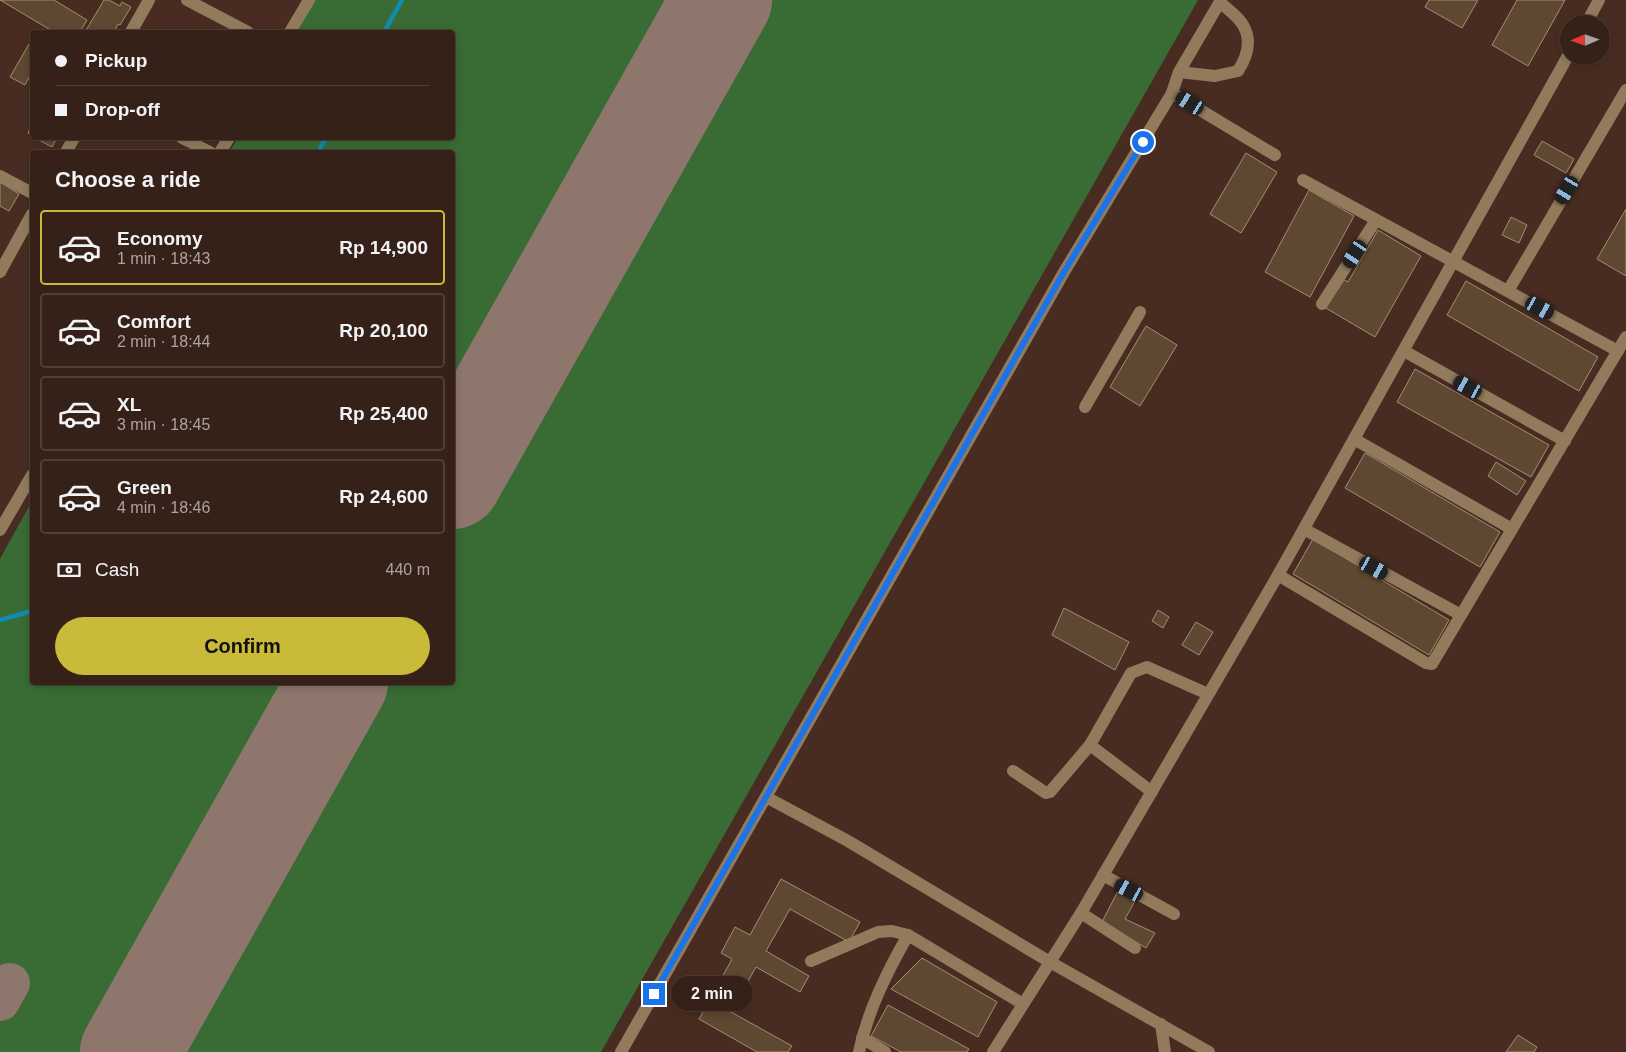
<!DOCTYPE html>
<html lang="en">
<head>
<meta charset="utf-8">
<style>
  :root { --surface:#362119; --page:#412e26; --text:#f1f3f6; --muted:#aaa3a2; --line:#503e38; --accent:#c9ba3a }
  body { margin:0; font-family:Helvetica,sans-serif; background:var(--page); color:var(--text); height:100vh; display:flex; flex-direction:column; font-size:19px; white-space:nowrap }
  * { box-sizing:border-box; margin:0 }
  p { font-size:16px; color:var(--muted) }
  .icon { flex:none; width:28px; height:28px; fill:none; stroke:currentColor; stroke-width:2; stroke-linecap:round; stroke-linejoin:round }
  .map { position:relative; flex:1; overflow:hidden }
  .drawer { position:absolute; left:30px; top:150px; width:425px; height:535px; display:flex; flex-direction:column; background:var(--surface); border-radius:5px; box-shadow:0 2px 8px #0003,0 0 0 1px var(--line) }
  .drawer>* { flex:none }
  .hud { position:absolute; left:30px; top:30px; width:425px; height:110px; border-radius:5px; box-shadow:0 2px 8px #0003,0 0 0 1px var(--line); display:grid; align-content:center; height:110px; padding:0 25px; background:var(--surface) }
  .needle { width:32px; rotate:268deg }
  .tools { position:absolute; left:1560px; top:15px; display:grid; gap:10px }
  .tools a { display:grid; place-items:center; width:50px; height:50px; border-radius:50%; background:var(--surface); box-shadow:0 2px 8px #0003,0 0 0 1px var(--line); font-size:25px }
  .end { position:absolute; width:22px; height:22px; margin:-11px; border:6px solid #1a73e8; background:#fff; box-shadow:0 0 0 2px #fff }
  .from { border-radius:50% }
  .bubble { position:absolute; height:35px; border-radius:18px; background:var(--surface); box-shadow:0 2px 8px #0003,0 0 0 1px var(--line); font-size:16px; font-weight:700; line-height:35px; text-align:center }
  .car { position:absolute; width:15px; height:30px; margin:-15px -8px; border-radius:6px; box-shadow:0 0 4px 1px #0007; background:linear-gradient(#222 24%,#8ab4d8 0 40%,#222 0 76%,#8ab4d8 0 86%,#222 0) }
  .hud b { display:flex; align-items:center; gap:18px; height:48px; font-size:19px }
  .hud b+b { border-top:1px solid var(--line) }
  .hud i { width:12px; height:12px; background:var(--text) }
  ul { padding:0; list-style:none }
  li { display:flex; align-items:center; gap:15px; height:75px; margin:0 10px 8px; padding:0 15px; border:2px solid var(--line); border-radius:5px }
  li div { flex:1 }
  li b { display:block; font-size:19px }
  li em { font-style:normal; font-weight:700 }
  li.current { border-color:var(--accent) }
  li>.icon { width:45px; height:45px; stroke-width:1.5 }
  h2 { padding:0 25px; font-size:22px; line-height:60px }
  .pay { display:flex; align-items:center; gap:12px; height:55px; padding:0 25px; font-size:19px }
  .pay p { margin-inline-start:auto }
  .button { display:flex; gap:10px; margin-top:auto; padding:10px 25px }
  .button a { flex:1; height:58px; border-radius:30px; background:var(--accent); color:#111; font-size:20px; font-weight:700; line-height:58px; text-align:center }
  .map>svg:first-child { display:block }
  .green { fill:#386c34 }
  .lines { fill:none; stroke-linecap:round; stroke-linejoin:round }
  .stream { stroke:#108bb4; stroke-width:4.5 }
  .taxiway { stroke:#8e766d; stroke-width:40 }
  .runway { stroke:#8e766d; stroke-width:100 }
  .building { fill:#5e4831; stroke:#a58c74 }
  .minor { stroke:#927b5d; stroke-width:12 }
  .route { stroke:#1a73e8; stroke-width:6 }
</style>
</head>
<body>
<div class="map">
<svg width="1626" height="1052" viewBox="0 0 1626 1052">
  <rect width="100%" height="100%" fill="#482c21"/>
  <path class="green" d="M315,0h883l-597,1052h-601v-493l32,-58v181h420v-530h-223l9,-14h214v-106h-155z"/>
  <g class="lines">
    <g class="stream">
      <path d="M384,32l18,-32"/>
      <path d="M318,152l8,-14"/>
      <path d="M0,620l32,-9"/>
    </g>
    <path class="taxiway" d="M0,1001l10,-18"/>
    <g class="runway">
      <path d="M452,479l270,-479"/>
      <path d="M130,1052l208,-370"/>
    </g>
  </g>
  <g class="building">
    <path d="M0,0h54l33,20 -7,12h-26z"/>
    <path d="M104,0h5l11,6 2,-4 9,5 -11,18 -2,-1 -4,8h-29z"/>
    <path d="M1429,0h49l-16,28 -37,-21z"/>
    <path d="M1517,0h48l-37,66 -36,-21z"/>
    <path d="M32,39v40l-3,-2 -4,8 -15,-8z"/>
    <path d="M32,124v12l-4,-3z"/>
    <path d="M35,138h22l-5,9z"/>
    <path d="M1542,141l32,18 -8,14 -32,-18z"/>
    <path d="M1246,153l31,19 -36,61 -31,-19z"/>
    <path d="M0,182l19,12 -10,17 -9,-5z"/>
    <path d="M1309,190l45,26 -44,81 -45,-25z"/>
    <path d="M1626,209v67l-29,-17z"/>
    <path d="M1511,217l16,8 -8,18 -17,-8z"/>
    <path d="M1378,230l43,26 -46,81 -51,-30 17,-29 7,4z"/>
    <path d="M1466,281l132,76 -19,34 -132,-76z"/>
    <path d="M1146,326l31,19 -37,61 -30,-19z"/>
    <path d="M1415,369l134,76 -18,32 -134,-75z"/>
    <path d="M1365,453l135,79 -20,35 -135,-79z"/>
    <path d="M1496,462l30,19 -9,14 -29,-19z"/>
    <path d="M1313,539l136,81 -20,35 -136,-81z"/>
    <path d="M1064,608l65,34 -14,28 -63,-35z"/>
    <path d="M1158,610l11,7 -6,11 -11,-7z"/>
    <path d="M1196,622l17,10 -14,23 -17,-10z"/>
    <path d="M781,879l79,43 -11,20 -59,-33 -24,42 43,25 -9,16 -44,-25 -25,45 61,34 -4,6h-31l-58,-33 33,-60 -11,-6 14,-26 15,8z"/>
    <path d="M1120,887l17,10 -12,22 30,14 -9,15 -44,-26z"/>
    <path d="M922,958l75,44 -19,35 -87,-48z"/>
    <path d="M888,1005l81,44 -2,3h-66l-30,-16z"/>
    <path d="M1518,1035l19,12 -3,5h-28z"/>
  </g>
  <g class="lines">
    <g class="minor">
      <path d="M187,0l61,32"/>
      <path d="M1586,24l13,-24"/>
      <path d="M131,32l18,-32"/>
      <path d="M290,32l19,-32"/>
      <path d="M1179,72l36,4 23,-5c9,-14 14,-31 5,-46 -5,-9 -16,-16 -23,-23"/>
      <path d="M1172,93l103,62"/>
      <path d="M182,138l28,14"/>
      <path d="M66,152l8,-14"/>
      <path d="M220,152l9,-14"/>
      <path d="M0,176l32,17"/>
      <path d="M1303,180l315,171"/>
      <path d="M0,272l32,-58"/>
      <path d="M1508,291l118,-201"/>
      <path d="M1322,304l54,-84"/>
      <path d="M1404,351l161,90"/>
      <path d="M1085,407l55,-95"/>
      <path d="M1354,439l158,90"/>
      <path d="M1304,529l157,86"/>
      <path d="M0,530l32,-55"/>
      <path d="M1278,575l148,88 6,1 194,-327"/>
      <path d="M1090,745l41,-72 16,-6 61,27"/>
      <path d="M1013,771l33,22 4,-1 40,-47 62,47"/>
      <path d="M766,797l82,44 202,121 159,90"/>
      <path d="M1103,875l71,39"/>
      <path d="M1081,913l54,35"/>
      <path d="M811,961l67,-29 14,-1 16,4 115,69"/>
      <path d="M1161,1024l4,28"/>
      <path d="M862,1038l23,14"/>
      <path d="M621,1052l443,-780 108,-179 7,-21 42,-72"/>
      <path d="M859,1052c9,-42 28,-80 49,-117"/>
      <path d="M993,1052l88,-139 197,-338 291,-521"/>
    </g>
  </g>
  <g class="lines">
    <path class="route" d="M654,994l410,-722 79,-130"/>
  </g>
</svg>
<div class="tools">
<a><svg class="needle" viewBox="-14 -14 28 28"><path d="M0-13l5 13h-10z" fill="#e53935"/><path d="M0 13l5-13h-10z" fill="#aaa3a2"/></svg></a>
</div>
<i class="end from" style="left:1143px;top:142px"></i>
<i class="end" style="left:654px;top:994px"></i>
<div class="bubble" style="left:671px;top:976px;width:82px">2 min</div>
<i class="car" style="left:1190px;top:103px;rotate:301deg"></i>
<i class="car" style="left:1567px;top:190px;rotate:211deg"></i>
<i class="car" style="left:1355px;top:254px;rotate:213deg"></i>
<i class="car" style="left:1540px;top:308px;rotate:119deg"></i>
<i class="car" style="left:1468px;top:387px;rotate:299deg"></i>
<i class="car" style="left:1374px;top:568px;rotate:119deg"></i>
<i class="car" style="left:1129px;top:890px;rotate:298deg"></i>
<div class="hud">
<b><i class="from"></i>Pickup</b>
<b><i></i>Drop-off</b>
</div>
<section class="drawer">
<h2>Choose a ride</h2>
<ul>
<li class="current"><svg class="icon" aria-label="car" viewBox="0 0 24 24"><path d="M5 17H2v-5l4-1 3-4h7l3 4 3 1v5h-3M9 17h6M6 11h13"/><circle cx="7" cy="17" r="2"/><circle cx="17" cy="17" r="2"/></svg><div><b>Economy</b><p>1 min · 18:43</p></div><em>Rp 14,900</em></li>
<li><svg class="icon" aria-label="car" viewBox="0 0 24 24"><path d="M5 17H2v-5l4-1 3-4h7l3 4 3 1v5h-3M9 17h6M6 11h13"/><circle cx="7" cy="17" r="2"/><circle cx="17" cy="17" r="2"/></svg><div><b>Comfort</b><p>2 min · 18:44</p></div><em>Rp 20,100</em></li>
<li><svg class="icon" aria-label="car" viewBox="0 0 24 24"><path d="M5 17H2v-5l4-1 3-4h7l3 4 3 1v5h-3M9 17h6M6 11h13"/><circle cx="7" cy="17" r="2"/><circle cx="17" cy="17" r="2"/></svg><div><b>XL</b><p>3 min · 18:45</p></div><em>Rp 25,400</em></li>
<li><svg class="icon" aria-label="car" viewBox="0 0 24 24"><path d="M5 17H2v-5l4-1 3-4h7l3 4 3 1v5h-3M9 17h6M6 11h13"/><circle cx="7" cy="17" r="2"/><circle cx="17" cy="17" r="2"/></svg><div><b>Green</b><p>4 min · 18:46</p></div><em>Rp 24,600</em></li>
</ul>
<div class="pay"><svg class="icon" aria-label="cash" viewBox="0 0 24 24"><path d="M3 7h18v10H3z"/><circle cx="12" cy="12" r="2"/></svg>Cash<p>440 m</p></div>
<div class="button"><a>Confirm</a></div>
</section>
</div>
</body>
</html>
